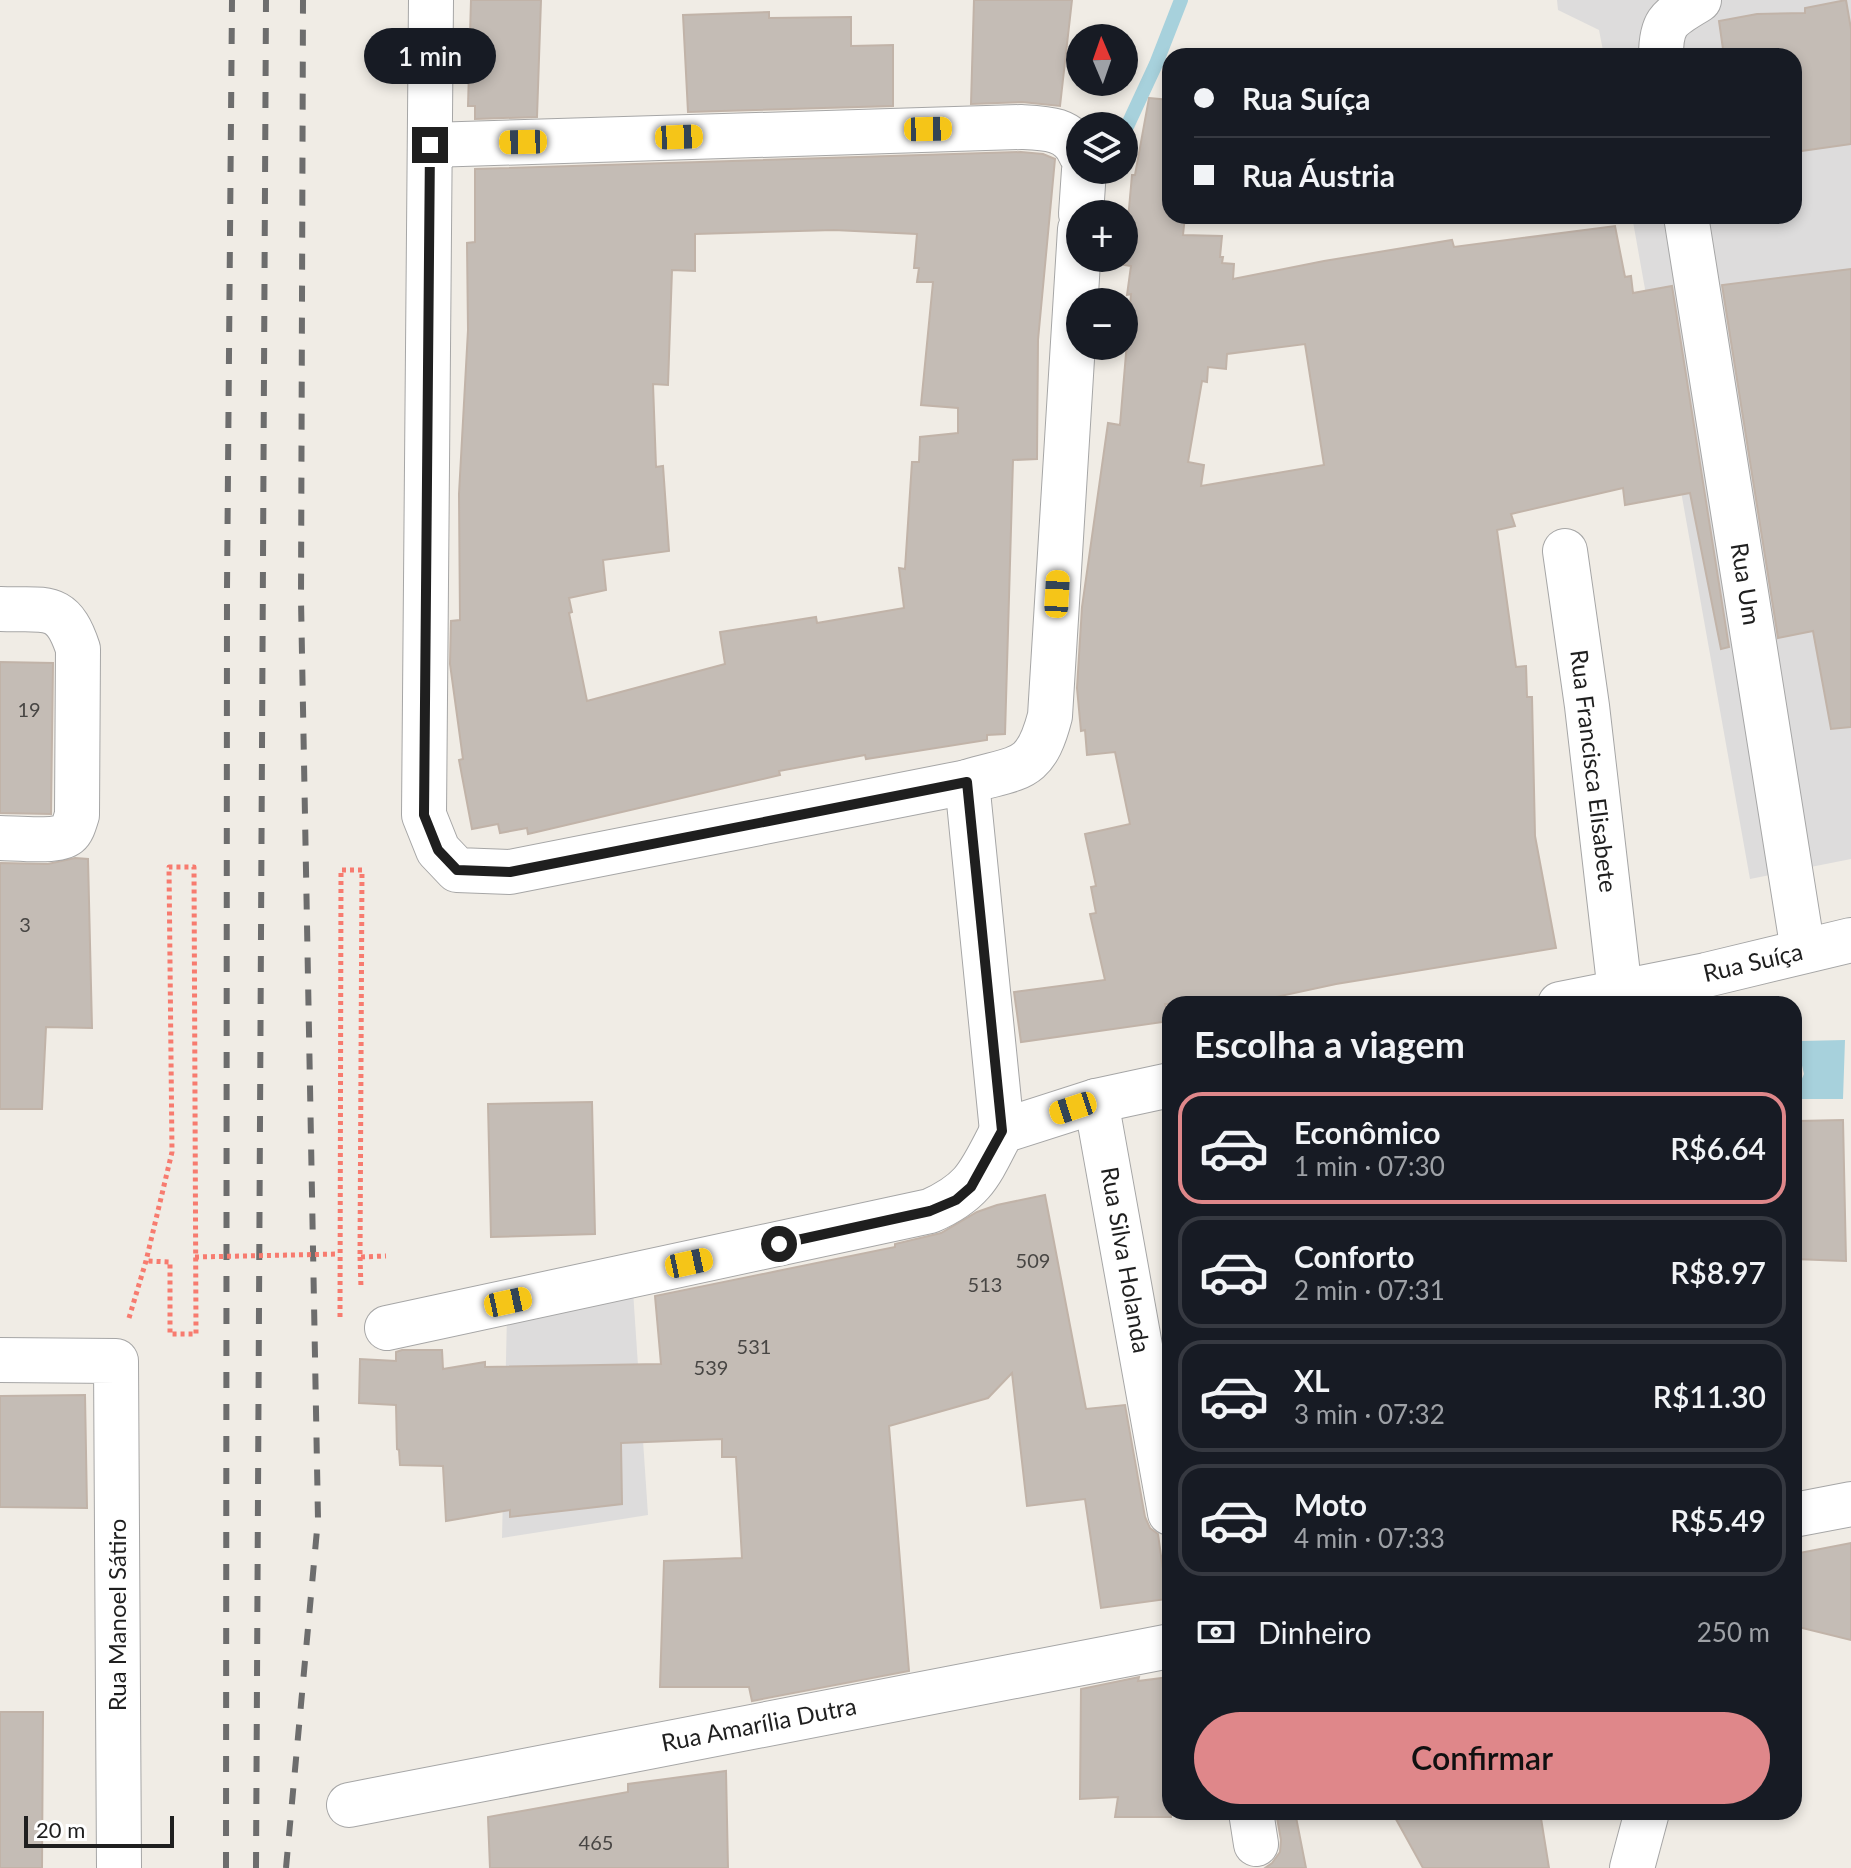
<!DOCTYPE html>
<html lang="pt">
<head>
<meta charset="utf-8">
<style>
  :root { --surface:#171b24; --page:#20242c; --text:#f1f3f6; --muted:#9ea1a6; --line:#363941; --accent:#df878a }
  body { margin:0; font-family:Lato,sans-serif; background:var(--page); color:var(--text); height:100vh; display:flex; flex-direction:column; font-size:30px; white-space:nowrap }
  * { box-sizing:border-box; margin:0 }
  p { font-size:26px; color:var(--muted) }
  .icon { flex:none; width:44px; height:44px; fill:none; stroke:currentColor; stroke-width:2; stroke-linecap:round; stroke-linejoin:round }
  .map { position:relative; flex:1; overflow:hidden }
  .side { position:absolute; left:1162px; top:996px; width:640px; height:824px; display:flex; flex-direction:column; background:var(--surface); border-radius:24px; box-shadow:0 4px 12px #0003 }
  .side>* { flex:none }
  .banner { position:absolute; left:1162px; top:48px; width:640px; height:176px; border-radius:24px; box-shadow:0 4px 12px #0003; display:grid; align-content:center; height:176px; padding:0 32px; background:var(--surface) }
  .needle { width:52px; rotate:358deg }
  .tools { position:absolute; left:1066px; top:24px; display:grid; gap:16px }
  .tools a { display:grid; place-items:center; width:72px; height:72px; border-radius:50%; background:var(--surface); box-shadow:0 4px 12px #0003; font-size:40px }
  .scale { position:absolute; left:24px; bottom:20px; width:150px; box-sizing:border-box; padding-left:8px; border:4px solid #1f1f1f; border-top:0; font-size:22px; line-height:28px; white-space:nowrap; color:#1f1f1f; -webkit-text-stroke:6px #fff; paint-order:stroke }
  .end { position:absolute; width:36px; height:36px; margin:-18px; border:10px solid #1f1f1f; background:#fff; box-shadow:0 0 0 4px #fff }
  .from { border-radius:50% }
  .bubble { position:absolute; height:56px; border-radius:28px; background:var(--surface); box-shadow:0 4px 12px #0003; font-size:26px; font-weight:600; line-height:56px; text-align:center }
  .car { position:absolute; width:24px; height:48px; margin:-24px -12px; border-radius:10px; box-shadow:0 0 6px 2px #0007; background:linear-gradient(#f5c518 24%,#345 0 40%,#f5c518 0 76%,#345 0 86%,#f5c518 0) }
  .banner b { display:flex; align-items:center; gap:28px; height:76px; font-size:30px }
  .banner b+b { border-top:2px solid var(--line) }
  .banner i { width:20px; height:20px; background:var(--text) }
  ul { padding:0; list-style:none }
  li { display:flex; align-items:center; gap:24px; height:112px; margin:0 16px 12px; padding:0 16px; border:4px solid var(--line); border-radius:24px }
  li div { flex:1 }
  li b { display:block; font-size:30px }
  li em { font-style:normal; font-weight:600 }
  li.current { border-color:var(--accent) }
  li>.icon { width:72px; height:72px; stroke-width:1.5 }
  h2 { padding:0 32px; font-size:36px; line-height:96px }
  .pay { display:flex; align-items:center; gap:20px; height:88px; padding:0 32px; font-size:30px }
  .pay p { margin-inline-start:auto }
  .button { display:flex; gap:16px; margin-top:auto; padding:16px 32px }
  .button a { flex:1; height:92px; border-radius:48px; background:var(--accent); color:#111; font-size:32px; font-weight:600; line-height:92px; text-align:center }
  .map>svg:first-child { display:block }
  .residential { fill:#dddcdc }
  .water { fill:#a7d1dc }
  .lines { fill:none; stroke-linecap:round; stroke-linejoin:round }
  .stream { stroke:#a7d1dc; stroke-width:14 }
  .building { fill:#c4bcb5; stroke:#c1b3a8; stroke-width:2; fill-rule:evenodd }
  .minor-casing { stroke:#a6a6a6; stroke-width:46 }
  .path { stroke:#f77b6f; stroke-width:5; stroke-dasharray:4 4; stroke-linecap:butt }
  .minor { stroke:#fff; stroke-width:44 }
  .rail { stroke:#6d6d6d; stroke-width:6; stroke-dasharray:16 16; stroke-linecap:butt }
  .path-bridge { stroke:#f77b6f; stroke-width:5; stroke-dasharray:4 4; stroke-linecap:butt }
  .route { stroke:#1f1f1f; stroke-width:10 }
  .labels { text-anchor:middle; stroke-width:6; stroke-linejoin:round; paint-order:stroke }
  .number-label { font-size:20px; fill:#484644 }
  .street-label { font-size:24px; fill:#1f1f1f; stroke:#fff }
</style>
</head>
<body>
<div class="map">
<svg width="1851" height="1868" viewBox="0 0 1851 1868">
  <rect width="100%" height="100%" fill="#f0ece5"/>
  <g class="residential">
    <path d="M1557,0h294v859l-101,20 -118,-663h162v-160h-190l-5,-26 -41,-20z"/>
    <path d="M633,1291l15,224 -146,23 5,-224z"/>
  </g>
  <path class="water" d="M1845,1040l-2,59h-44l-2,-9 7,-16 -6,-26 3,-7z"/>
  <g class="lines">
    <path class="stream" d="M1124,133l32,-69 25,-64"/>
  </g>
  <g class="building">
    <path d="M471,0h70l-4,117 -62,2v-13h-7z"/>
    <path d="M974,0h98l-12,106 -38,-4 -51,2z"/>
    <path d="M1846,0l5,29v115l-57,8v-96h-70l-5,-35 38,-7 48,-1v-5z"/>
    <path d="M769,12v6l82,-1v29l42,-1v61l-205,6 -5,-97z"/>
    <path d="M1149,98l21,2v116h15l-2,19 39,1 -2,21h3l-1,6 12,1 -1,15 91,-18 128,-21 2,7 161,-21 10,51 6,-1 2,17 39,-7 57,361 -8,2 -31,-156 -65,12 -2,-17 -112,26 4,12 -18,4 19,137 10,-1 1,31h5l3,139 21,112 -220,36 -69,15 1,5h-103l5,17 -149,21 -7,-50 91,-12 -15,-66 6,-1 -5,-26 5,-1 -11,-52 45,-10 -15,-72 -28,3 -2,-25 -4,1 -4,-43 5,-81 26,-184 12,2 11,-131 -4,1 4,-29 -7,-1 8,-90h3zM1305,344l19,121 -123,21 3,-21 -16,-3 14,-81 5,1 1,-15 18,2 1,-15z"/>
    <path d="M1021,152l22,2 12,5 -17,181 -1,119 -24,1 -8,274 -18,1v5l-121,19 -1,-4 -86,16 1,4 -252,59 -1,-6 -27,5 -2,-9 -26,5 -13,-69 4,-1 -13,-95 1,-43 9,-1 -1,-126 9,-164 -1,-87 8,-1v-73zM834,230l83,4 -3,34h5l-2,14h16l-12,123 37,3v25l-38,4 -1,25h-7l-7,107 -6,-1 5,40 -87,15 -1,-6 -96,15 5,32 -138,37 -18,-88 3,-1 -3,-14 37,-8 -3,-30 66,-9 -6,-85 -7,1 -3,-83 15,1 4,-115 23,1v-37z"/>
    <path d="M1851,269v458l-20,2 -18,-98 -35,7 -56,-353z"/>
    <path d="M0,662l53,1 -2,151 -51,-1z"/>
    <path d="M75,858l13,1 4,169 -46,-1 -4,82h-42v-246l48,1z"/>
    <path d="M592,1102l3,132 -104,3 -3,-133z"/>
    <path d="M1843,1120l3,141 -52,-2v-135h4v-3z"/>
    <path d="M1045,1195l41,214 39,-4 20,112 5,11 8,6 9,65 -66,9 -16,-109 -58,7 -15,-133 -24,25 -99,28 20,245 -157,30 -3,-14h-89l4,-126 78,-3 -6,-101h-14v-18l-101,4 1,61 -112,13v-7l-64,11 -3,-55 -43,-1 -1,-15 -2,-1 -1,-44 -37,-2 1,-44 36,2v-9l6,-2h40l1,19 42,-7v5l176,-3 -6,-68 240,-49v-3l46,-11 36,-21 20,-7z"/>
    <path d="M85,1395l2,113 -87,-1v-111z"/>
    <path d="M1851,1543v97l-57,-14v-72z"/>
    <path d="M1139,1677l-1,4 32,-4 1,140h-56l3,-20 -38,2 1,-110z"/>
    <path d="M0,1712h43l-1,156h-42z"/>
    <path d="M726,1771l2,97h-238l-2,-51 140,-25v-8z"/>
    <path d="M1276,1812h19l11,56h-41l7,-5 8,-11 1,-12z"/>
    <path d="M1392,1812h148l9,56h-126z"/>
  </g>
  <g class="lines">
    <defs>
      <g id="minor">
        <path d="M431,0l-7,815 14,35 19,20 53,2 457,-90c52,-16 68,-8 83,-66l30,-487"/>
        <path d="M1661,56c0,-36 9,-38 38,-56"/>
        <path d="M430,145l591,-18c24,1 49,1 59,26"/>
        <path d="M1081,214l3,-44"/>
        <path d="M1686,216l117,735"/>
        <path d="M1565,551l22,155 33,286"/>
        <path d="M0,609c45,2 62,-9 78,40l-1,166c-2,6 -4,15 -9,19 -11,9 -53,4 -68,4"/>
        <path d="M967,782l35,349"/>
        <path d="M1560,1004l146,-29 145,-35"/>
        <path d="M1096,1101l74,412"/>
        <path d="M387,1328l543,-117c45,-20 50,-38 72,-80l94,-30 74,-16"/>
        <path d="M0,1360l116,1 3,507"/>
        <path d="M1794,1515l57,-11"/>
        <path d="M349,1805l821,-159"/>
        <path d="M1251,1812l5,32"/>
        <path d="M1632,1868l15,-56"/>
      </g>
    </defs>
    <use href="#minor" class="minor-casing"/>
    <g class="path">
      <path d="M360,1257l1,31"/>
      <path d="M340,1317l1,-447h21l-2,387 26,-1"/>
      <path d="M129,1318l17,-57 26,-109 -3,-285h25l2,467h-26v-72l-24,-1"/>
    </g>
    <use href="#minor" class="minor"/>
    <g class="rail">
      <path d="M226,1868l1,-1279 5,-589"/>
      <path d="M256,1868l10,-1868"/>
      <path d="M286,1868l32,-349 -17,-919 2,-600"/>
    </g>
    <path class="path-bridge" d="M195,1257l144,-3"/>
  </g>
  <g class="lines">
    <path class="route" d="M430,145l-6,670 14,35 19,20 53,2 457,-90 35,349 -31,56 -15,13 -26,11 -151,33"/>
  </g>
  <g class="labels">
    <g class="number-label">
      <text x="29" y="717">19</text>
      <text x="25" y="932">3</text>
      <text x="1033" y="1268">509</text>
      <text x="985" y="1292">513</text>
      <text x="754" y="1354">531</text>
      <text x="711" y="1375">539</text>
      <text x="596" y="1850">465</text>
    </g>
    <g class="street-label">
      <text transform="translate(1745 584) rotate(81)" y="8">Rua Um</text>
      <text transform="translate(1593 771) rotate(83)" y="8">Rua Francisca Elisabete</text>
      <text transform="translate(1753 963) rotate(-13)" y="8">Rua Suíça</text>
      <text transform="translate(1125 1260) rotate(80)" y="8">Rua Silva Holanda</text>
      <text transform="translate(118 1615) rotate(-90)" y="8">Rua Manoel Sátiro</text>
      <text transform="translate(759 1725) rotate(-11)" y="8">Rua Amarília Dutra</text>
    </g>
  </g>
</svg>
<div class="tools">
<a><svg class="needle" viewBox="-14 -14 28 28"><path d="M0-13l5 13h-10z" fill="#e53935"/><path d="M0 13l5-13h-10z" fill="#9ea1a6"/></svg></a>
<a><svg class="icon" aria-label="layers" viewBox="0 0 24 24"><path d="M12 4l9 5-9 5-9-5zM3 14l9 5 9-5"/></svg></a>
<a>+</a>
<a>−</a>
</div>
<div class="scale">20 m</div>
<i class="end from" style="left:779px;top:1244px"></i>
<i class="end" style="left:430px;top:145px"></i>
<div class="bubble" style="left:364px;top:28px;width:132px">1 min</div>
<i class="car" style="left:928px;top:129px;rotate:89deg"></i>
<i class="car" style="left:679px;top:137px;rotate:88deg"></i>
<i class="car" style="left:523px;top:142px;rotate:269deg"></i>
<i class="car" style="left:1057px;top:594px;rotate:3deg"></i>
<i class="car" style="left:1073px;top:1108px;rotate:252deg"></i>
<i class="car" style="left:689px;top:1263px;rotate:78deg"></i>
<i class="car" style="left:508px;top:1302px;rotate:78deg"></i>
<div class="banner">
<b><i class="from"></i>Rua Suíça</b>
<b><i></i>Rua Áustria</b>
</div>
<section class="side">
<h2>Escolha a viagem</h2>
<ul>
<li class="current"><svg class="icon" aria-label="car" viewBox="0 0 24 24"><path d="M5 17H2v-5l4-1 3-4h7l3 4 3 1v5h-3M9 17h6M6 11h13"/><circle cx="7" cy="17" r="2"/><circle cx="17" cy="17" r="2"/></svg><div><b>Econômico</b><p>1 min · 07:30</p></div><em>R$6.64</em></li>
<li><svg class="icon" aria-label="car" viewBox="0 0 24 24"><path d="M5 17H2v-5l4-1 3-4h7l3 4 3 1v5h-3M9 17h6M6 11h13"/><circle cx="7" cy="17" r="2"/><circle cx="17" cy="17" r="2"/></svg><div><b>Conforto</b><p>2 min · 07:31</p></div><em>R$8.97</em></li>
<li><svg class="icon" aria-label="car" viewBox="0 0 24 24"><path d="M5 17H2v-5l4-1 3-4h7l3 4 3 1v5h-3M9 17h6M6 11h13"/><circle cx="7" cy="17" r="2"/><circle cx="17" cy="17" r="2"/></svg><div><b>XL</b><p>3 min · 07:32</p></div><em>R$11.30</em></li>
<li><svg class="icon" aria-label="car" viewBox="0 0 24 24"><path d="M5 17H2v-5l4-1 3-4h7l3 4 3 1v5h-3M9 17h6M6 11h13"/><circle cx="7" cy="17" r="2"/><circle cx="17" cy="17" r="2"/></svg><div><b>Moto</b><p>4 min · 07:33</p></div><em>R$5.49</em></li>
</ul>
<div class="pay"><svg class="icon" aria-label="cash" viewBox="0 0 24 24"><path d="M3 7h18v10H3z"/><circle cx="12" cy="12" r="2"/></svg>Dinheiro<p>250 m</p></div>
<div class="button"><a>Confirmar</a></div>
</section>
</div>
</body>
</html>
